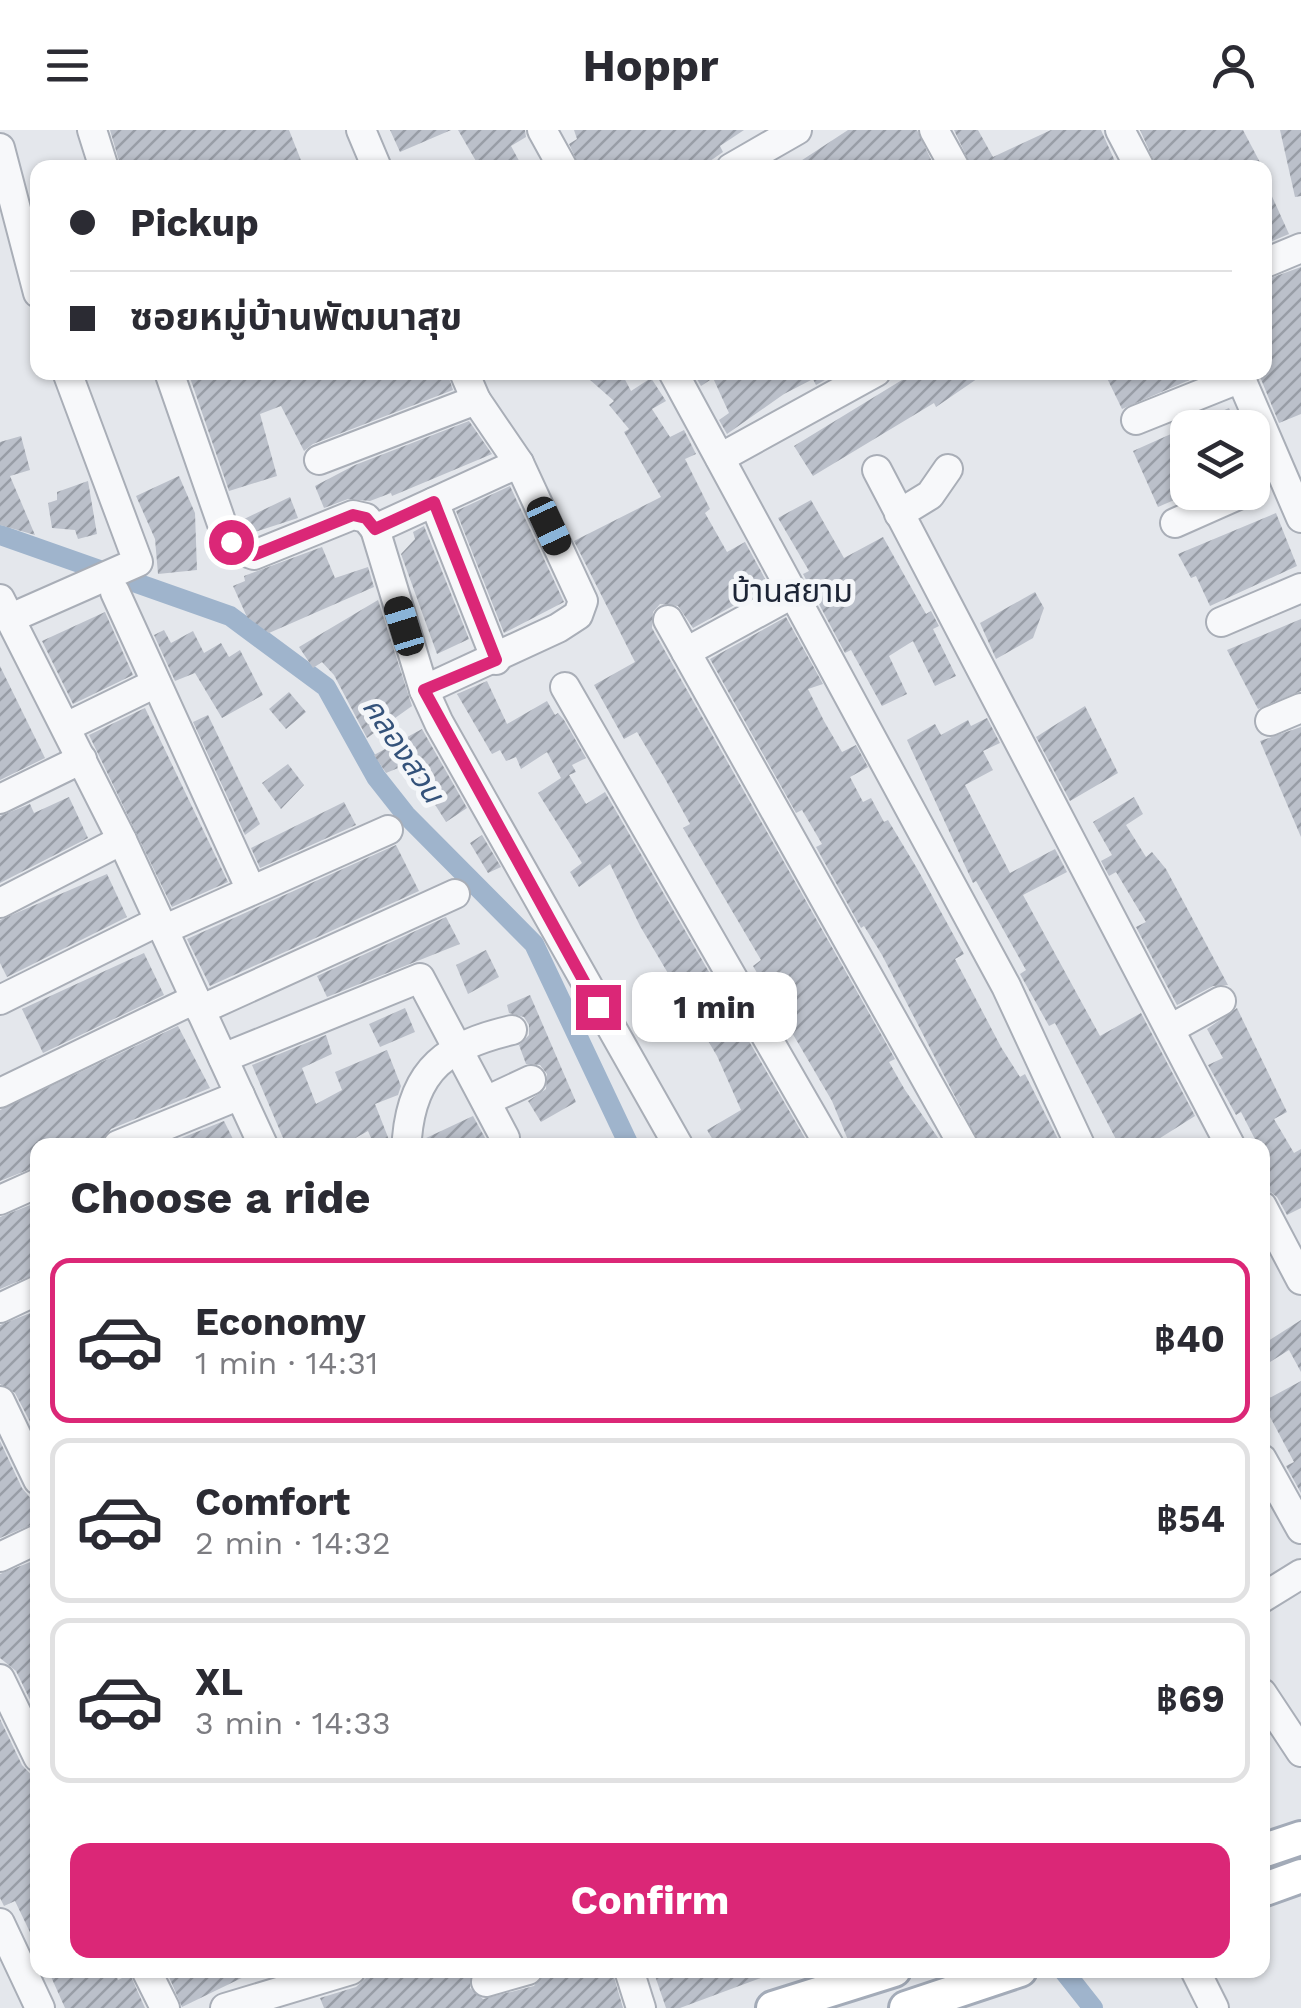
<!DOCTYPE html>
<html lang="en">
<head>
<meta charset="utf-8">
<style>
  :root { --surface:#fff; --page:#f2f2f3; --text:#2b2b33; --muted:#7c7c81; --line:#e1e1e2; --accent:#db2777 }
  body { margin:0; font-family:"Work Sans","Noto Sans Thai",sans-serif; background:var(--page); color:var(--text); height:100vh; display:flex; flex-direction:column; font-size:38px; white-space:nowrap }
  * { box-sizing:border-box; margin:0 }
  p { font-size:32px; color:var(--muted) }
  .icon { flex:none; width:55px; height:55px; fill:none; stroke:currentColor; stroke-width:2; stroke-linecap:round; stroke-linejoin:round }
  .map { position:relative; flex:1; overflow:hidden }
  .side { position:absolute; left:30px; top:1008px; width:1240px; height:840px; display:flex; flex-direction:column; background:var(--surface); border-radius:20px; box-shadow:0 2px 8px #0004 }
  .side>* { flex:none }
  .top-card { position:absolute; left:30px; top:30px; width:1242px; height:220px; border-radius:20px; box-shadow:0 2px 8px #0004; display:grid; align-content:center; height:220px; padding:0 40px; background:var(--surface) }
  .fabs { position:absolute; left:1170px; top:280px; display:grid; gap:20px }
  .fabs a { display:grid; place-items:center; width:100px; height:100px; border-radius:20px; background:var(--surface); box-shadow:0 2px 8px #0004; font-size:50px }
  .end { position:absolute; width:45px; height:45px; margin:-22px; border:12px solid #db2777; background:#fff; box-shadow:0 0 0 5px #fff }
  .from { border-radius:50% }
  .bubble { position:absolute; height:70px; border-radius:20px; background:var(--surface); box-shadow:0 2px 8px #0004; font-size:32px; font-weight:700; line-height:70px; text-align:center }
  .car { position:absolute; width:30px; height:60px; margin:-30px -15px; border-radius:12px; box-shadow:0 0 8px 2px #0007; background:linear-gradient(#222 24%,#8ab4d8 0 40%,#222 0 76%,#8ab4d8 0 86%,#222 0) }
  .top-card b { display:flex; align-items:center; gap:35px; height:95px; font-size:38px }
  .top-card b+b { border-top:2px solid var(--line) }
  .top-card i { width:25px; height:25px; background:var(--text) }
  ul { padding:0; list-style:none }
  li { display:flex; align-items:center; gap:30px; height:165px; margin:0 20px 15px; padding:0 20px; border:5px solid var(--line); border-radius:20px }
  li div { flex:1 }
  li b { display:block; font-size:38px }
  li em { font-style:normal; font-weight:700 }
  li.active { border-color:var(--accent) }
  li>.icon { width:90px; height:90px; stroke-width:1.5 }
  h2 { padding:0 40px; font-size:45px; line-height:120px }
  .action { display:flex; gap:20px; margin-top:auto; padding:20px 40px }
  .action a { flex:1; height:115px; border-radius:20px; background:var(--accent); color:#fff; font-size:40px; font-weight:700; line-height:115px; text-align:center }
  header { display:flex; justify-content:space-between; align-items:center; height:130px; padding:0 40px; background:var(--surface); font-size:45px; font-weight:700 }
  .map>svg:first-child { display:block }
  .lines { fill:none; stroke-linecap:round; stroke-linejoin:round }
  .canal { stroke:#9fb4cc; stroke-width:20 }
  .building { fill:url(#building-hatch) }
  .minor-casing { stroke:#a9aeb7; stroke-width:32 }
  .major-casing { stroke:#a3abb8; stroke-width:38 }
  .minor { stroke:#f7f8fa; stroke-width:28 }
  .major { stroke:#fff; stroke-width:32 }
  .route { stroke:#db2777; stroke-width:12 }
  .labels { text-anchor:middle; stroke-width:10; stroke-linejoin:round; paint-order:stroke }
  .water-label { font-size:30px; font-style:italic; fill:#34527a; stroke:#f4f6f9 }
  .quarter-label { font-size:32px; fill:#1d2536; stroke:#f4f6f9 }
</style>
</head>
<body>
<header><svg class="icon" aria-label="menu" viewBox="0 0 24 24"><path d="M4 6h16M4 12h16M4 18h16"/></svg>Hoppr<svg class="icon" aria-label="person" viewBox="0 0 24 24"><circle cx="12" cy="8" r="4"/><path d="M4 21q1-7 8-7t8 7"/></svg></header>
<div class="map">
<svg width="1301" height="1878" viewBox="0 0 1301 1878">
  <defs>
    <pattern id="building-hatch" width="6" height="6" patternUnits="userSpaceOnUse" patternTransform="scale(2.5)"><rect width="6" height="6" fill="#bbc0ca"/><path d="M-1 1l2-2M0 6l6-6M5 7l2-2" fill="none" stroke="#989da6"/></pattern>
  </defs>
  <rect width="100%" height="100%" fill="#e4e7ec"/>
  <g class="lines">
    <g class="canal">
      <path d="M0,405l230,81 96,71 50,90 30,38 128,129 95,201"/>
      <path d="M1063,1840l30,38"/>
    </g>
  </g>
  <g class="building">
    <path d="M110,0h179l15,38h-183z"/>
    <path d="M390,0h61l-51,22z"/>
    <path d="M458,0h67l1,7 -15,9 12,22h-43z"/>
    <path d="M574,0h170l-24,16 3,6 -23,16h-120l-11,-24 8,-5z"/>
    <path d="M848,0h69l18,38h-145z"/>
    <path d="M954,0h24l15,27 58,-27h50l17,38h-146z"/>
    <path d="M1140,0h103l20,38h-106z"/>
    <path d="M1280,0h21v66l-6,1z"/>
    <path d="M1265,51l24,53 -24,10z"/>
    <path d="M1301,137v147l-22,9 -21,-51h7v-92z"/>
    <path d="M188,242h259l6,18 -140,54 -9,7 -23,-45 -21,8 17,62 -48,15z"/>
    <path d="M581,242h40l10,19 20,-13 15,23 -14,8 18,28 14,-7 12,24 -11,5 25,50 -5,4 22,39 18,-10 24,44 -76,42 -15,-22 -18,-2 -7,8 -1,16 243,431 -6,3 16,28 38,55h-93l-18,-44 -79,-135 8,-6 -78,-132 7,-4 -26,-47 -27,-45 -13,7 -30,-54 41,-23 -61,-121 87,-44 -37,-65 5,-3 -20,-24 5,-4z"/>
    <path d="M693,242h28l-3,3 121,-3 -23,13 -3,-6 -29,15 -57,40 -8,-14 10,-7 -16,-35 -12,8z"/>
    <path d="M915,242h72l-51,35 -2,-4 -121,73 -19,-30z"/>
    <path d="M1104,242h104l-86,37z"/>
    <path d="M1229,278l9,20h-50v66l-30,13 -25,-56z"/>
    <path d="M469,291l23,33 -100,42 -1,-3 -21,8 -22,-2 -24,9 -9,-22 40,-21z"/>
    <path d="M21,306l9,34 -20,6 25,59 -35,-10v-83z"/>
    <path d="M179,346l16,37 2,57 -39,4 -3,-35 -19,-43z"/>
    <path d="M88,351l9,53 -19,5 -3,-9 -23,-2 -4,-25 9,-3v-8z"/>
    <path d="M510,356l54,116 -60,31 -48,-122z"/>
    <path d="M290,367l8,21 -49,16 -9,-13z"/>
    <path d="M811,370l33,58 39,-21 43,77 5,-3 8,15 -6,3 23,47 -21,10 -22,-45 -24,15 18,38 -25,12 -31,-56 -6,3 -42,-79 6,-3 -31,-53z"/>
    <path d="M1276,383l21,53 -87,40 -14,-30 -5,2 -13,-24z"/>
    <path d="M424,396l45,113 -32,15 -36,-100 14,-15 -2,-7z"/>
    <path d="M322,417l13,31 33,-11 6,20 -105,46 -22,-16 -14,-31 12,-5 -1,-5z"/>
    <path d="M1035,462l9,16 -11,30 -37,21 -16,-36z"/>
    <path d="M378,470l34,106 -45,32 -33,-63 -12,-13 -9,6 -14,-21z"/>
    <path d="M105,482l28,63 -60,29 -31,-63z"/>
    <path d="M786,487l37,67 -15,5 16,32 18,31 14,-7 12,22 -18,10 13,25 8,-4 13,24 4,-2 30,50 46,84 -9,5 46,88 19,30 5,-3 36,71h-81l-98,-190 -18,-29 -3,2 -45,-81 6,-3 -20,-34 -6,3 -86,-154z"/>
    <path d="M1301,489v72l-43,18 -31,-59z"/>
    <path d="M164,500l7,13 22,-12 11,22 17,-10 8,14 11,-7 23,45 -41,23 -27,-45 -20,8 -21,-46z"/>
    <path d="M0,536l45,92 -45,22z"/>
    <path d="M487,551l20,43 40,-23 8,14 3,-2 6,7 22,38 -14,7 4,7 -7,3 17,29 19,-12 204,353h-93l-9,-15 34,-20 -24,-54 -77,-130 -30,-62 -31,23 -9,-15 12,-9 -44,-70 23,-15 -14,-26 -26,17 -5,-12 -10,4 -6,-11 -8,4 -35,-60z"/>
    <path d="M289,562l17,20 -20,17 -17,-20z"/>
    <path d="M1085,576l33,67 -48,28 -34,-64z"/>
    <path d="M145,578l83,174 -56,25 -83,-172z"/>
    <path d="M208,585l52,109 -15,11 -52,-113z"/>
    <path d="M987,588l13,25 -17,8 10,19 -28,15 45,88 45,-24 12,23 -44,23 77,141 41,-23 54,103 -38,24 3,5h-41l-64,-122 -6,3 -29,-52 6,-4 -50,-89 -3,2 -66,-143 28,-16 6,11 27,-15 3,6z"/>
    <path d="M1301,597v110l-41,-96z"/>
    <path d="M422,599l45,79 -21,14 -24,-38 -7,4 -12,-22 -17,7 -12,-18z"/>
    <path d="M288,634l16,21 -23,24 -19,-26z"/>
    <path d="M69,667l19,41 -88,45v-67l30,-12 4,9z"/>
    <path d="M1134,667l9,17 -17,11 20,32 6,-5 14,17 62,116 -15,1 -36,19 -41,-78 10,-5 -30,-50 -7,4 -8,-15 11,-6 -19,-33z"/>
    <path d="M344,672l12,23 -96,43 -9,-20z"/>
    <path d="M482,705l19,32 -13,6 -18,-30z"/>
    <path d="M396,715l23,46 -209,95 -23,-47z"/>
    <path d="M107,744l20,43 -120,60 -7,-14v-43z"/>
    <path d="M446,787l14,27 -133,53 -10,-21z"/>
    <path d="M486,820l13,27 -31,17 -12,-29z"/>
    <path d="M144,823l20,42 -121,58 -21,-44z"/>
    <path d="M530,865l46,107 -35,20 -13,-21 18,-12 1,-15 -7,-9 -14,-1 -7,-19 10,-10v-10l-5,-8 -15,-4 -2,-8z"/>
    <path d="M405,878l10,24 -35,15 -11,-23z"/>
    <path d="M1237,878l50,104 -13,7 20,34 7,-4v59l-14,7 -10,-18 -14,-11 -1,-16 6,-3 -6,-22h-4l-17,-33 -5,3 -28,-50 15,-7 -16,-29z"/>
    <path d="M178,896l32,62 -99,41 -10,16h-63v21l-38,15v-71z"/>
    <path d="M326,905l6,19 -30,14 14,36 26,-14 -7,-18 52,-22 14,36 -3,9 -23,9 16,41h-17l-6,-14 -25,14h-57l-34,-80z"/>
    <path d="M473,986l16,29h-66l1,-6z"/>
    <path d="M224,991l12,24h-72z"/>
    <path d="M38,1072v71l-38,16v-72z"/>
    <path d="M38,1180v127l-23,-44 -15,-9v-59z"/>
    <path d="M1301,1190v52l-12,-22 -27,17v-22z"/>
    <path d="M1301,1251v112l-15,-27 8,-4 -32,-60z"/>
    <path d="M0,1311l22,47 16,19v15l-38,16z"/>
    <path d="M38,1429v157l-22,-45 -16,-13v-84z"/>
    <path d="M0,1589l22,46 16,17v167l-23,-48 -11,5 -4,-8z"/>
    <path d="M48,1840h66l4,10 12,-6 15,34h-80z"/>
    <path d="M166,1840h92l-76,37z"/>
    <path d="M386,1840h87l-3,18 13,11 51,-13 11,-16h67l11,38h-299l-4,-10 36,-11 11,-10z"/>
    <path d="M653,1840h123l1,2 -97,36h-14z"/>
  </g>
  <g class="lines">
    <defs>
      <g id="minor">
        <path d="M92,0l12,38"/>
        <path d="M361,0l16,38"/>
        <path d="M542,0l21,38"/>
        <path d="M934,0l21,38"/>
        <path d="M1120,0l20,38"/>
        <path d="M0,18l38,145"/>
        <path d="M731,38l66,-38"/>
        <path d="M1265,133l36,-15"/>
        <path d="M169,242l54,155 14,22 17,6 99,-40 13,3 9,11"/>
        <path d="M673,242l333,614 74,159"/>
        <path d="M1238,242l63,146"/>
        <path d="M1136,290l105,-42"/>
        <path d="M720,328l156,-86"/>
        <path d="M319,330l157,-60"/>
        <path d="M519,333l-144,66 49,161 15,33 239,422"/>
        <path d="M877,340l353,675"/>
        <path d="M434,372l62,158"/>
        <path d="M899,384l31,-19 18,-26"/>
        <path d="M1175,393l70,-31"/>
        <path d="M115,462l136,298"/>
        <path d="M794,463l-108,59 277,493"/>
        <path d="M0,469l122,241 141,305"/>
        <path d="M11,488l127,-56 -71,-190"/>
        <path d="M668,490l18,32"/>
        <path d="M1221,492l80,-34"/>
        <path d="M565,557l264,458"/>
        <path d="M424,560l134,-62 20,-13 5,-14 -64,-138 -43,-63 -12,-28"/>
        <path d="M1270,591l31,-13"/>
        <path d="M66,597l90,-44"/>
        <path d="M0,669l82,-40"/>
        <path d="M0,773l122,-63"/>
        <path d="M163,800l225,-100"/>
        <path d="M0,870l159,-79"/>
        <path d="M200,880l255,-116"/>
        <path d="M1170,899l51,-28"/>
        <path d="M223,928l197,-80 85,160"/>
        <path d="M0,963l195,-94"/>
        <path d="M486,971l45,-21"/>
        <path d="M407,1008c6,-70 41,-93 105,-108"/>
        <path d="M118,1015l122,-50"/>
        <path d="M0,1070l38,-17"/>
        <path d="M1262,1076l39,74"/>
        <path d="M0,1178l38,-18"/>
        <path d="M0,1271l38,79"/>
        <path d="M1262,1329l39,70"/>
        <path d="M0,1427l38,-18"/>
        <path d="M1262,1468l39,-24"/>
        <path d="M0,1549l38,78"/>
        <path d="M1262,1563l39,59"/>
        <path d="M0,1793l40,85"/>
        <path d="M146,1840l19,38"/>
        <path d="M629,1840l12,38"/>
        <path d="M1195,1840l19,38"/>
        <path d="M486,1852l42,-12"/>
        <path d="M225,1878l126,-38"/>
      </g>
      <g id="major">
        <path d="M1262,1721l39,-13"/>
        <path d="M1262,1760l39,-14"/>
        <path d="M773,1878l121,-38"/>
        <path d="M906,1878l114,-38"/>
      </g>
    </defs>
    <use href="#minor" class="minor-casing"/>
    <use href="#major" class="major-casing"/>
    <use href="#minor" class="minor"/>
    <use href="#major" class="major"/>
  </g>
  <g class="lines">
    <path class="route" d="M231,412l14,12 9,1 99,-40 13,3 9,11 59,-27 62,158 -72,30 174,317"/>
  </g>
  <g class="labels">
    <g class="water-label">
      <text transform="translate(403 620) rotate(56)" y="10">คลองสวน</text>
    </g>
    <g class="quarter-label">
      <text x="792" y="472">บ้านสยาม</text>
    </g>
  </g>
</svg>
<div class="fabs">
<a><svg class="icon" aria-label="layers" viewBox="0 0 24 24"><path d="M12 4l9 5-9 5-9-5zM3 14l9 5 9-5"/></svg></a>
</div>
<i class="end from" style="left:231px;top:412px"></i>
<i class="end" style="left:598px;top:877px"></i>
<div class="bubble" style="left:632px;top:842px;width:165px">1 min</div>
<i class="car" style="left:549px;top:396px;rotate:155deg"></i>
<i class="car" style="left:404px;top:496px;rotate:343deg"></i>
<div class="top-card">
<b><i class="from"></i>Pickup</b>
<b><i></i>ซอยหมู่บ้านพัฒนาสุข</b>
</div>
<section class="side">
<h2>Choose a ride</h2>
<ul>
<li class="active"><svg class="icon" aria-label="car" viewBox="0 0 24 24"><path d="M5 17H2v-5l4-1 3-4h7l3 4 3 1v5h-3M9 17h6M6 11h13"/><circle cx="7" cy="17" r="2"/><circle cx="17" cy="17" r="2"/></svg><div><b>Economy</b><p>1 min · 14:31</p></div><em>฿40</em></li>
<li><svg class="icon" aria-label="car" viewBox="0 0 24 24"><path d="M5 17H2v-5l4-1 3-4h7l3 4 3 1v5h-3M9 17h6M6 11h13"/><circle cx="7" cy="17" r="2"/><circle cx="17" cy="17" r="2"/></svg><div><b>Comfort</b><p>2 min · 14:32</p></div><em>฿54</em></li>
<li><svg class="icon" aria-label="car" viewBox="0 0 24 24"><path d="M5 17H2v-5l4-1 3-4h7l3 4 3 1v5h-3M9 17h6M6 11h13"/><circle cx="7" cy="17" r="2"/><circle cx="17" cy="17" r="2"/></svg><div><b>XL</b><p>3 min · 14:33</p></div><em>฿69</em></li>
</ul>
<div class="action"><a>Confirm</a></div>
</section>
</div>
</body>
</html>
